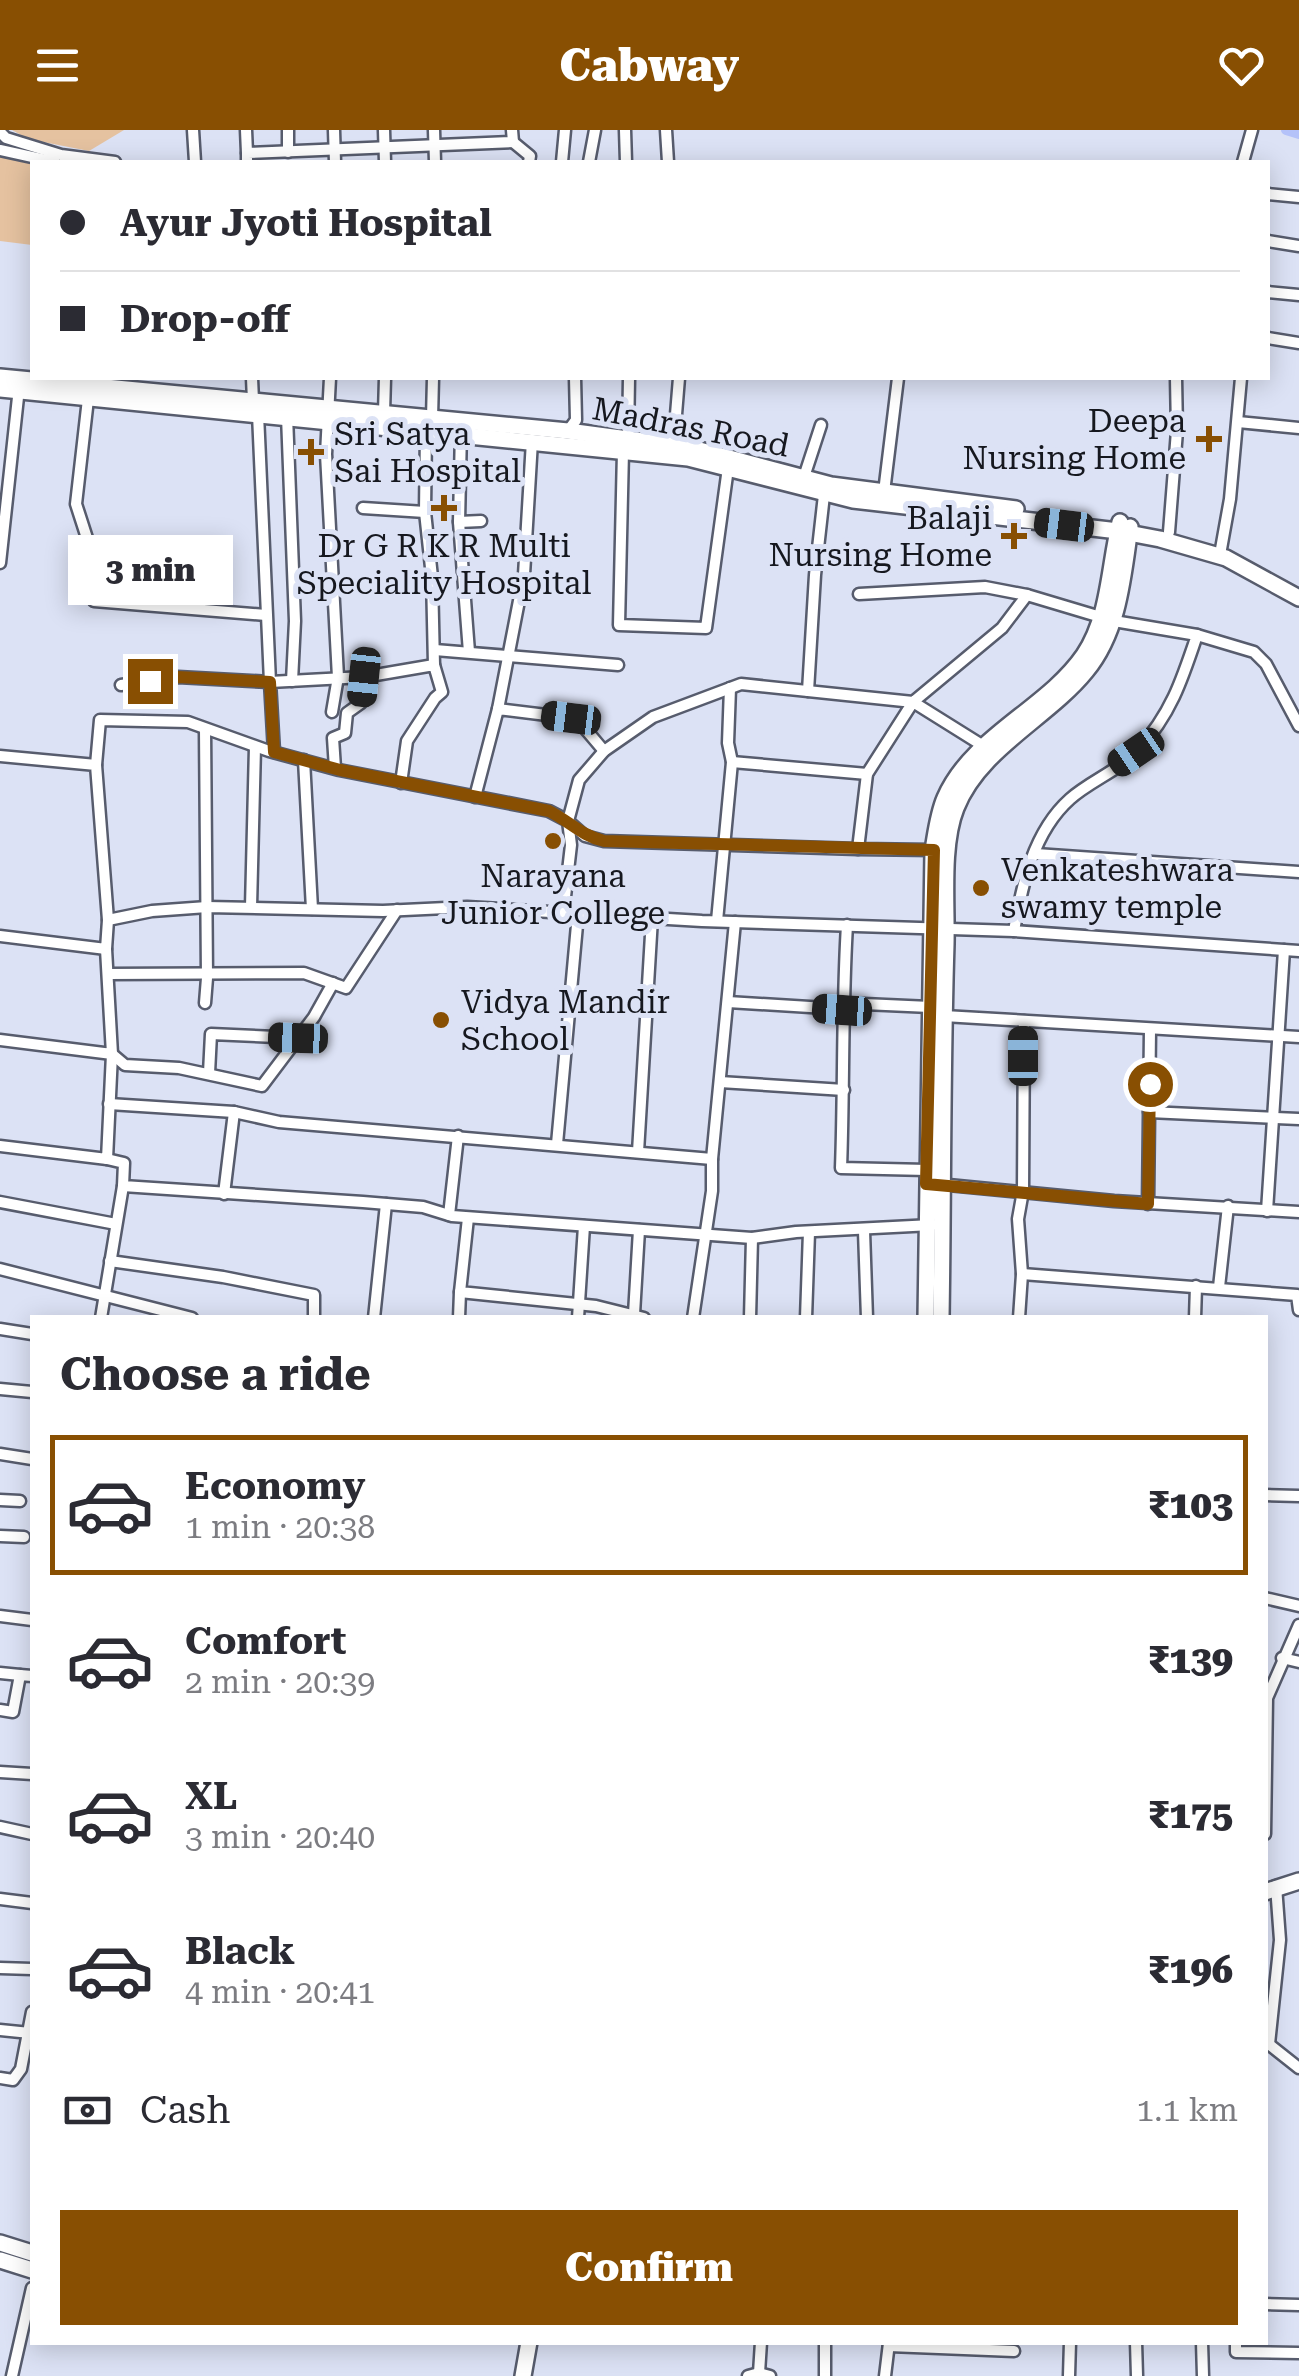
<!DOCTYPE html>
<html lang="en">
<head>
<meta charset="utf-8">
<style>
  :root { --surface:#fff; --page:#f2f2f3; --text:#2b2b33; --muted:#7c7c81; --line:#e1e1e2; --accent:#884f02 }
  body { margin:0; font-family:"Roboto Serif",serif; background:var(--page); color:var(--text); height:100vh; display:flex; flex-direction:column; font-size:38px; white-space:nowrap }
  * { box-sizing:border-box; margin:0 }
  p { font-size:32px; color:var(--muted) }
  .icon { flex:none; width:55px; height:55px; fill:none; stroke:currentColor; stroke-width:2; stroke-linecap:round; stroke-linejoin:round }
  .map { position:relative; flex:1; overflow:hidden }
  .side { position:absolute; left:30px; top:1185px; width:1238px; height:1030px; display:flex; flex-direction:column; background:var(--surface); border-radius:0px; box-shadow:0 5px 25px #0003 }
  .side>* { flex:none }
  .top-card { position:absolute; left:30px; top:30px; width:1240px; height:220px; border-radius:0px; box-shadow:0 5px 25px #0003; display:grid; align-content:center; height:220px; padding:0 30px; background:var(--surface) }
  .end { position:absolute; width:45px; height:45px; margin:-22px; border:12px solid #884f02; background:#fff; box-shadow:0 0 0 5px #fff }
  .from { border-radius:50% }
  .bubble { position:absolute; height:70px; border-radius:0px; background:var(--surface); box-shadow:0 5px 25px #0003; font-size:32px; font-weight:800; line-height:70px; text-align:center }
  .car { position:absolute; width:30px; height:60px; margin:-30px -15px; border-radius:12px; box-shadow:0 0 8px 2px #0007; background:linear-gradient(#222 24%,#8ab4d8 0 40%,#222 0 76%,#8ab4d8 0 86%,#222 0) }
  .top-card b { display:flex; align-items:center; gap:35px; height:95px; font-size:38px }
  .top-card b+b { border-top:2px solid var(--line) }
  .top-card i { width:25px; height:25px; background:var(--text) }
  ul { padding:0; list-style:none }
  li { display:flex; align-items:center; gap:30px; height:140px; margin:0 20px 15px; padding:0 10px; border:5px solid transparent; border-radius:0px }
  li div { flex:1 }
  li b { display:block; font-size:38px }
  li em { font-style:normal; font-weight:800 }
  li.active { border-color:var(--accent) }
  li>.icon { width:90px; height:90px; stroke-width:1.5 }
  h2 { padding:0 30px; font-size:45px; line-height:120px }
  .pay { display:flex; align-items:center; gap:25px; height:110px; padding:0 30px; font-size:38px }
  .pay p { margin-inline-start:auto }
  .cta { display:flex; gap:20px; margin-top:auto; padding:20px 30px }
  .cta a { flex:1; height:115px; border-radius:0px; background:var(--accent); color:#fff; font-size:40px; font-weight:800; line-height:115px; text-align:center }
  header { display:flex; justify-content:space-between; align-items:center; height:130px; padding:0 30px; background:var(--accent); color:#fff; font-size:45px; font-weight:800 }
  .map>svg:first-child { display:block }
  .green { fill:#e5c2a0 }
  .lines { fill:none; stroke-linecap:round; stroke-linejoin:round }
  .canal { stroke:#b4c2f9; stroke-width:10 }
  .minor-casing { stroke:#575c6d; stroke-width:15 }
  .secondary-casing { stroke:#575c6d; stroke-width:20 }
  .minor { stroke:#fff; stroke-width:10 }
  .secondary { stroke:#fff; stroke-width:15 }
  .route { stroke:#884f02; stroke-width:12 }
  .poi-dot { fill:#884f02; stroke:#dce2f5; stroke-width:4 }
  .labels { text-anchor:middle; stroke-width:10; stroke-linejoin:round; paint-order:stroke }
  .poi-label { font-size:32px; fill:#16181f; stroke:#dce2f5; text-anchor:start }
  .street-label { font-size:32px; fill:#16181f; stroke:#dce2f5 }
</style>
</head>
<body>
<header><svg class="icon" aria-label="menu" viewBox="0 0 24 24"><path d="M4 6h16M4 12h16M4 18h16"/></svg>Cabway<svg class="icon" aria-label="heart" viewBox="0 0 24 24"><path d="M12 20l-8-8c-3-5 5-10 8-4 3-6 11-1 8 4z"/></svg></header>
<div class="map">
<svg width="1299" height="2246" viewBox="0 0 1299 2246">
  <rect width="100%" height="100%" fill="#dce2f5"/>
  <g class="green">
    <path d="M12,0h112l-35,21 -61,-12z"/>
    <path d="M0,20l76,12h-44v83l-32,-4z"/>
  </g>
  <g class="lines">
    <path class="canal" d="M1286,0l13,4"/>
    <defs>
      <g id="minor">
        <path d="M193,0l2,32"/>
        <path d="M246,0l1,23"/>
        <path d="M288,0v22"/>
        <path d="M334,0l1,32"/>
        <path d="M384,0l1,32"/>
        <path d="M434,0l1,32"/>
        <path d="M625,0l1,32"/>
        <path d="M666,0l2,32"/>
        <path d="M0,2l6,6 55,17 54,7"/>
        <path d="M513,12l17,14 -1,6"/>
        <path d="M0,20l55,12"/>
        <path d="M247,32v-9l266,-11 -1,-12"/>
        <path d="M562,32l3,-32"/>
        <path d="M589,32l6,-32"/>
        <path d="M1243,32l9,-32"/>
        <path d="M1268,64l31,3"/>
        <path d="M1268,111l31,5"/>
        <path d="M1268,162l31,3"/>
        <path d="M1268,208l31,5"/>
        <path d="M252,248l1,23"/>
        <path d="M330,248l-4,76 12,223 -6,35"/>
        <path d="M88,269l-12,105 20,62 -2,35 172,14"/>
        <path d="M384,283l1,-35"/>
        <path d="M287,286l8,205 -3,60"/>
        <path d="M432,288l1,-40"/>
        <path d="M1238,292l61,6"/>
        <path d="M426,300l-1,82 7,65 2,88"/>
        <path d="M461,300l-2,92 22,-1"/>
        <path d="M568,301l8,-11 -1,-42"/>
        <path d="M628,309l1,-61"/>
        <path d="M623,321l-4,174 87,3 22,-160"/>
        <path d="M673,321l6,-73"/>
        <path d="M804,347l17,-52"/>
        <path d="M884,362l14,-114"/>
        <path d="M363,378l62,4"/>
        <path d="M459,392l10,130"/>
        <path d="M1169,402l8,-101 -1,-53"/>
        <path d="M1221,419l9,-50 11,-121"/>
        <path d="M0,433l19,-175"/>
        <path d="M859,464l126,-7 42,8"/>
        <path d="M1197,505l57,17 12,12 33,62"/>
        <path d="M435,520l183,15"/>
        <path d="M121,555l57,-8 92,5 -12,-268"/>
        <path d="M808,561l7,-116 9,-80"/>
        <path d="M498,579l26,-134 8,-134"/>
        <path d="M205,599l2,249 -2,25"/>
        <path d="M274,622l-4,-70 94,-5"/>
        <path d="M0,626l96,9 12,155"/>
        <path d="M304,630l8,149"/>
        <path d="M732,632l135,12"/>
        <path d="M96,635l4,-45 88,2 81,29 70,19 210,41 19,10 3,24 -8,69"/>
        <path d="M335,638l-2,-30 12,-5 2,-20 14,-10 3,-26 70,-12 8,27 -7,6 -28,43 -6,42"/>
        <path d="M475,667l23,-88 73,9 11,7 22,26"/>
        <path d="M858,719l-254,-8 -19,-5 -17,-15 11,-41 25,-29 49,-34 88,-33 172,18 89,-74 25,-33 87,26 83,14c-15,45 -26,79 -59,115 -18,20 -48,31 -68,49 -37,33 -48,86 -56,132"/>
        <path d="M933,720l-75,-1 9,-75 46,-72 72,45"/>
        <path d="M1036,724l263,18"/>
        <path d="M251,777l4,-160"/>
        <path d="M717,791l15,-159 -4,-19 2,-55"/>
        <path d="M847,795c-5,81 -3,162 -6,243l86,2"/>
        <path d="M0,806l106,13 2,-29 44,-9 55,-4 176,4 84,-4 235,14 312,10 285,20"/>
        <path d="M108,844l196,-1 42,15 51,-78"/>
        <path d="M728,872l114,7"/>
        <path d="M842,873l88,4"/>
        <path d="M944,886l355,21"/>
        <path d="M0,910l112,14 -6,-105"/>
        <path d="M112,924l13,11 54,3 83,18 52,-69 19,-34"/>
        <path d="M209,943l2,-39 87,4"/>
        <path d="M720,952l124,8"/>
        <path d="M109,974l125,8 45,10 433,37"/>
        <path d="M1149,982l150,7"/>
        <path d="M557,1014l21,-230"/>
        <path d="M0,1016l107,13 5,-105"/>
        <path d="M638,1022l14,-234"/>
        <path d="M107,1029l17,4 -1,23 240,16 60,5 29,9 300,22 44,-6 136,-7"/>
        <path d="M938,1054l176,17 185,11"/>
        <path d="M224,1064l10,-82"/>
        <path d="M0,1072l116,22"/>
        <path d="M1148,1074l2,-174"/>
        <path d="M1267,1081l17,-261"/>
        <path d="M449,1085l9,-79"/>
        <path d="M468,1088l-8,74 136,14 48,12"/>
        <path d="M864,1101l3,87"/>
        <path d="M110,1131l113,16 91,18v23"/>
        <path d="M0,1139l192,49"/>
        <path d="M1022,1144l275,21 2,15"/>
        <path d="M1219,1157l9,-81"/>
        <path d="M634,1184l5,-84"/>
        <path d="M101,1188l22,-132"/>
        <path d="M374,1188l12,-114"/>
        <path d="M459,1188l1,-26"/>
        <path d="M578,1188l6,-92"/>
        <path d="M693,1188l19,-127v-32l23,-237"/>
        <path d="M750,1188l2,-80"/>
        <path d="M806,1188l3,-86"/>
        <path d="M1019,1188l3,-44 -4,-55 5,-28 1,-170"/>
        <path d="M1195,1188l1,-32"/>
        <path d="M0,1199l32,5"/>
        <path d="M0,1259l32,3"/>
        <path d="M0,1324l32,5"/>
        <path d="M1265,1365l34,1"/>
        <path d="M0,1370l20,1"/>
        <path d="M0,1406l24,1"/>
        <path d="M1265,1468l34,8"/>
        <path d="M0,1486l32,4"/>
        <path d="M1282,1528l17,4"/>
        <path d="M0,1543l20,2"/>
        <path d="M0,1580l13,2 7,-37 12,1"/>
        <path d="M0,1642l32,2"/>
        <path d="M0,1697l32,7"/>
        <path d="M1265,1704l2,-136 32,-73"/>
        <path d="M0,1769l32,4"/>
        <path d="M0,1838l32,1"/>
        <path d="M0,1900l30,3"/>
        <path d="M1266,1912l33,26"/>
        <path d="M1269,1914l11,-104 -4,-54"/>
        <path d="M0,1948l13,2 8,-11 11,-57"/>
        <path d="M1265,2174l34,1"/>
        <path d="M1136,2212l1,34"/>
        <path d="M1202,2212l1,34"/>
        <path d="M1236,2212v10l63,1"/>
        <path d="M889,2216l125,5"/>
        <path d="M759,2243l2,-31"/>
        <path d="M12,2246l20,-88"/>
        <path d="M748,2246l11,-3 11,3"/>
        <path d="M825,2246v-34"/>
        <path d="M885,2246l4,-33"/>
        <path d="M1069,2246l1,-34"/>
      </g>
      <g id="secondary">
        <path d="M0,247l568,54 120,16 143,38 185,24"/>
        <path d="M0,259l688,69 165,42 265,31 42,8 66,19 73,40"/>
        <path d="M926,1188l7,-468c3,-17 5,-36 12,-52 27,-62 102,-89 139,-143 26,-39 25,-89 36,-133"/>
        <path d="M941,1188c2,-125 1,-249 5,-374 1,-40 -5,-99 10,-136 23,-59 92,-90 130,-137 33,-40 37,-95 44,-144"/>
        <path d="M1265,1762l34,-11"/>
        <path d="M0,2113l32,10"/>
        <path d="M0,2130l32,10"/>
        <path d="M523,2246l6,-34"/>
      </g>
    </defs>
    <use href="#minor" class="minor-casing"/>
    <use href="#secondary" class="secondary-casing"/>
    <use href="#minor" class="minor"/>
    <use href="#secondary" class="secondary"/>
  </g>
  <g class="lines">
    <path class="route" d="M150,551l28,-4 92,5 4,70 66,18 209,41c20,10 33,25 55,30l330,9 -8,334 222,20 2,-120"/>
  </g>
  <g class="poi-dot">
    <path d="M1204 294h10v10h10v10h-10v10h-10v-10h-10v-10h10z"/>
    <path d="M306 307h10v10h10v10h-10v10h-10v-10h-10v-10h10z"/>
    <path d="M439 363h10v10h10v10h-10v10h-10v-10h-10v-10h10z"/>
    <path d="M1009 391h10v10h10v10h-10v10h-10v-10h-10v-10h10z"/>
    <circle cx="553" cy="711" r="10"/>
    <circle cx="981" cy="758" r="10"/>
    <circle cx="441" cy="890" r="10"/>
  </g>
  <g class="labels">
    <g class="poi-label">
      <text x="1186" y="302" text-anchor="end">Deepa<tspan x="1186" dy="37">Nursing Home</tspan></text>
      <text x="334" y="315">Sri Satya<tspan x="334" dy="37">Sai Hospital</tspan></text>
      <text x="992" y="399" text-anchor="end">Balaji<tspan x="992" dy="37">Nursing Home</tspan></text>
      <text x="444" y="427" text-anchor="middle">Dr G R K R Multi<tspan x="444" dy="37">Speciality Hospital</tspan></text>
      <text x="1001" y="751">Venkateshwara<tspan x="1001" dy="37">swamy temple</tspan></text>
      <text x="553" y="757" text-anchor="middle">Narayana<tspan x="553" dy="37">Junior College</tspan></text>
      <text x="461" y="883">Vidya Mandir<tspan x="461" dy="37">School</tspan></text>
    </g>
    <g class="street-label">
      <text transform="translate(691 297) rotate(11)" y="11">Madras Road</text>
    </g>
  </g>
</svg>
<i class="end from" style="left:1150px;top:954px"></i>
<i class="end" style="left:150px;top:551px"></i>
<div class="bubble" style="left:68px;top:405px;width:165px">3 min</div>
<i class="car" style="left:1064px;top:395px;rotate:277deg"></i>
<i class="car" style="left:364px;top:547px;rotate:186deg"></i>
<i class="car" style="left:571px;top:588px;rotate:277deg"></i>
<i class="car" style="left:1136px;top:622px;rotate:236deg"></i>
<i class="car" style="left:842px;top:880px;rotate:274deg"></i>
<i class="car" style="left:298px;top:908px;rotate:272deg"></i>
<i class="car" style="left:1023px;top:926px;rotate:0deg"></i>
<div class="top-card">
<b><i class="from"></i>Ayur Jyoti Hospital</b>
<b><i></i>Drop-off</b>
</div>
<section class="side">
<h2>Choose a ride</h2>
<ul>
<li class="active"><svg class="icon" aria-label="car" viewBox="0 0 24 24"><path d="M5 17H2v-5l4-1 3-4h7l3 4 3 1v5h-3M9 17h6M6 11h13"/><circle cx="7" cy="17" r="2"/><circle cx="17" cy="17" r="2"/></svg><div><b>Economy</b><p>1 min · 20:38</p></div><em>₹103</em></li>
<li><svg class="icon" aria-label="car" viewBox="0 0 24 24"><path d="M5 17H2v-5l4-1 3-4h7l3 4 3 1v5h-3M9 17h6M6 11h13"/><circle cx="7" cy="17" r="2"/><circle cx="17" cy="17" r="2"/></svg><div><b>Comfort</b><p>2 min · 20:39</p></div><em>₹139</em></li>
<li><svg class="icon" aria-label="car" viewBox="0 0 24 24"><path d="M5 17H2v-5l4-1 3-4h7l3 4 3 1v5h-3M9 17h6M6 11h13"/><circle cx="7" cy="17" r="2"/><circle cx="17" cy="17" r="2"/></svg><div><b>XL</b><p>3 min · 20:40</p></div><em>₹175</em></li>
<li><svg class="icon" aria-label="car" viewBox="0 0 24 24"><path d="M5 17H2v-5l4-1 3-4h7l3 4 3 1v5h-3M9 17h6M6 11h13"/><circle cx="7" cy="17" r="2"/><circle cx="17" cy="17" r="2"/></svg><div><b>Black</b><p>4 min · 20:41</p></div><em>₹196</em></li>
</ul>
<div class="pay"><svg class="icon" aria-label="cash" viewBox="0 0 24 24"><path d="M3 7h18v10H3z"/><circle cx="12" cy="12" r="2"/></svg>Cash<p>1.1 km</p></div>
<div class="cta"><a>Confirm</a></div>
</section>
</div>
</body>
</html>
